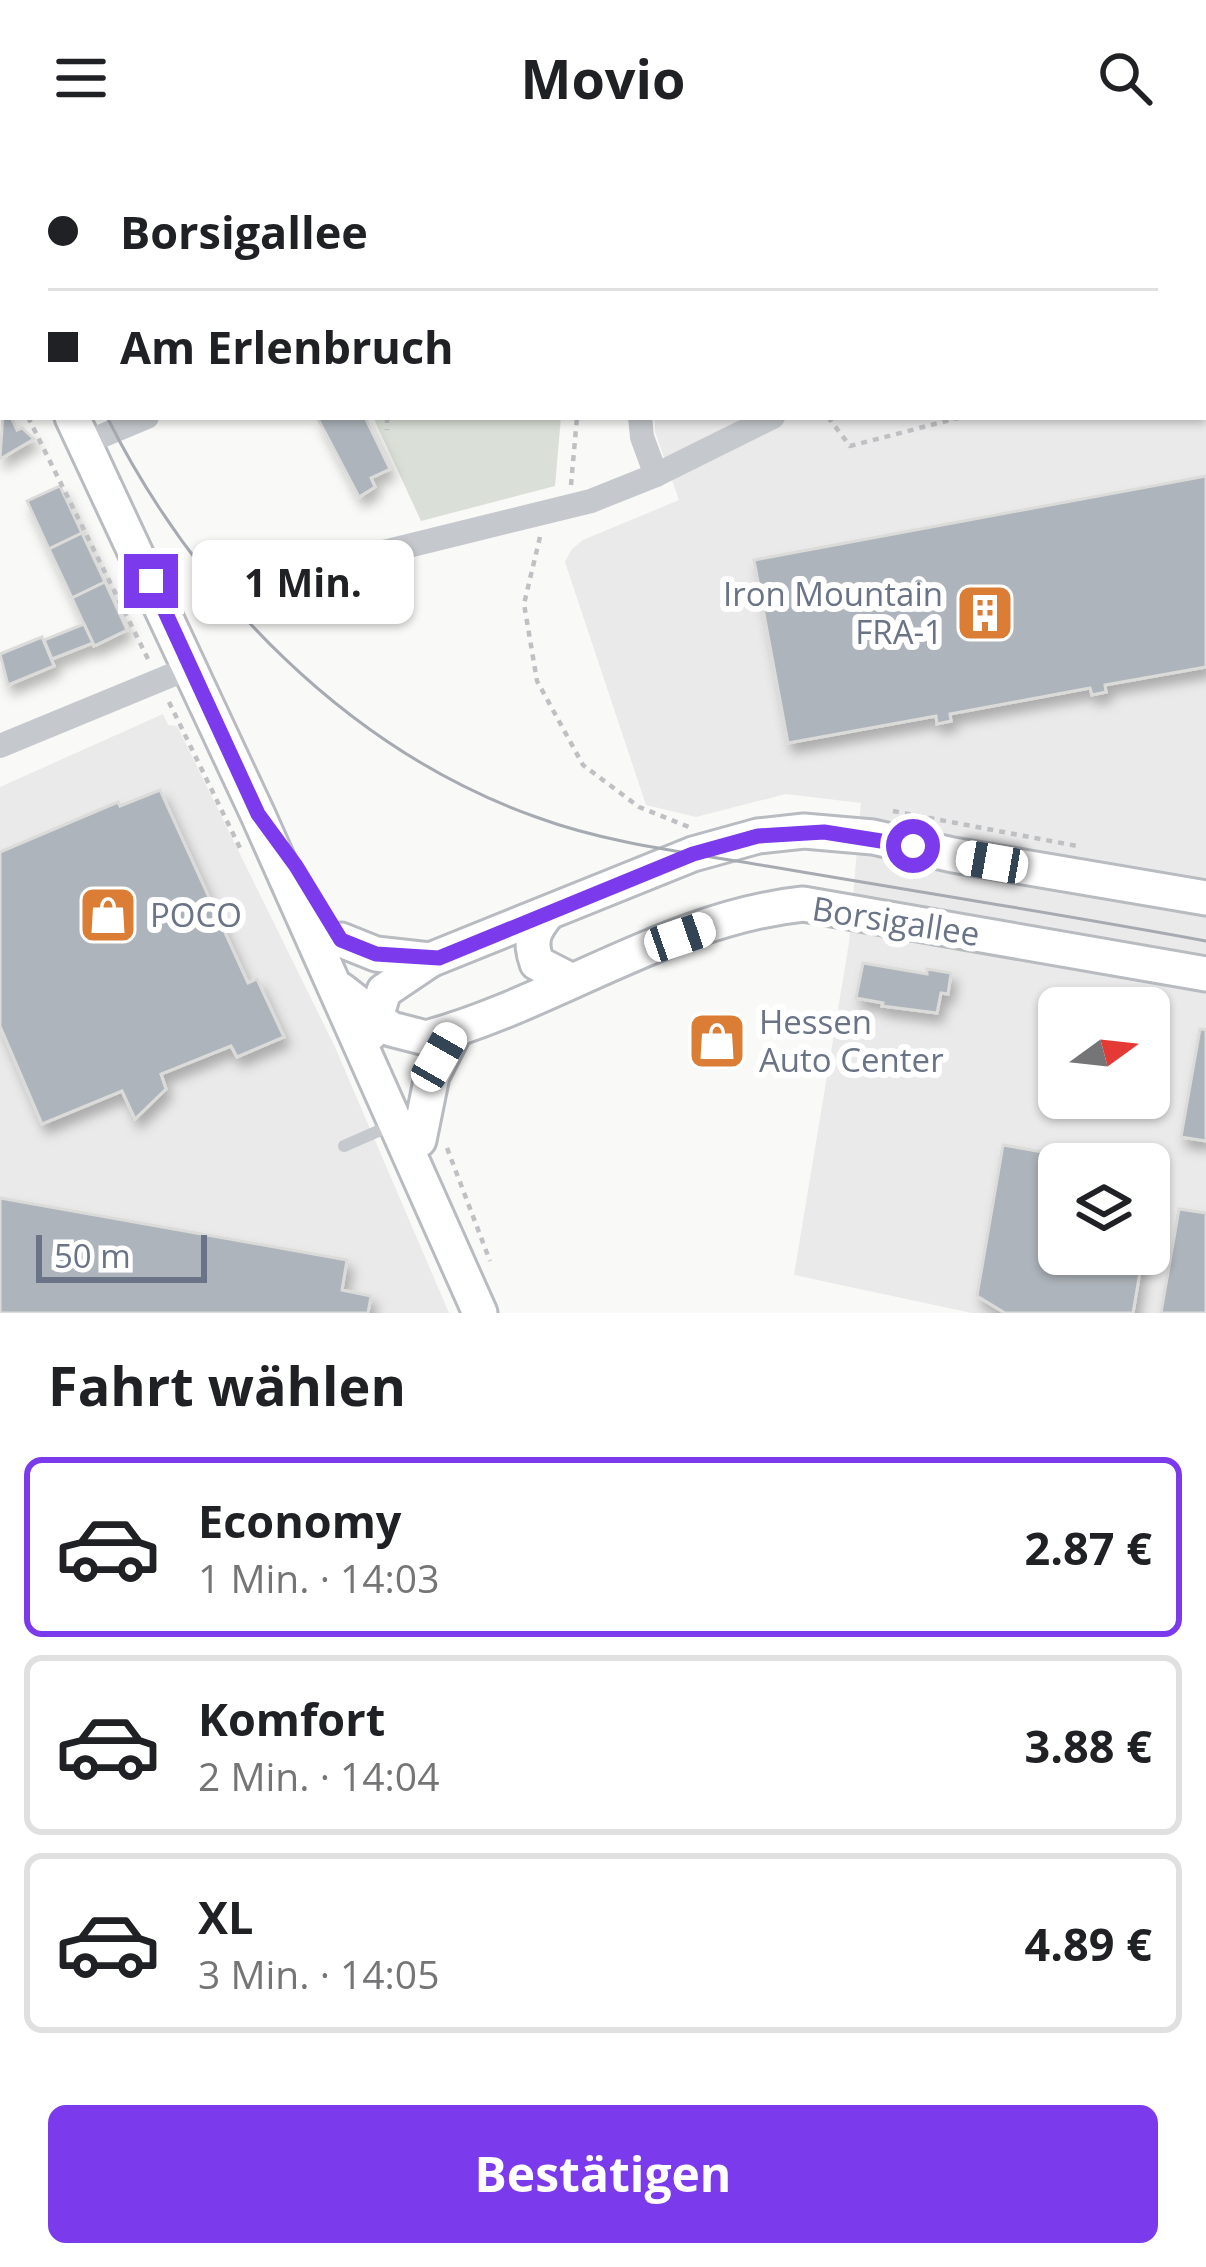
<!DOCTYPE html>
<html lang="de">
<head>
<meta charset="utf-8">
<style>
  :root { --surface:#fff; --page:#f6f6f6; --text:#202124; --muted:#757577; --line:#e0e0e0; --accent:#7c3aed }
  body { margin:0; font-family:"Open Sans",sans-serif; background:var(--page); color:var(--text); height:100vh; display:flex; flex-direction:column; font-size:45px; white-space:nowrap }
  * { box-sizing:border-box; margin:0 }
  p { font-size:39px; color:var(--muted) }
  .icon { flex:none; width:66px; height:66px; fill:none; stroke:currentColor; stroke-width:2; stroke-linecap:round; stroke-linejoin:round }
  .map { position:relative; height:1157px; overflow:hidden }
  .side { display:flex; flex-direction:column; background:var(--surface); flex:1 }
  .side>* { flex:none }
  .top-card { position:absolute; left:0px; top:0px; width:1206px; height:264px; box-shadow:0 3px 9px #0004; display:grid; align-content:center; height:264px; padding:0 48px; background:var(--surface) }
  .needle { width:78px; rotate:75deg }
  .buttons { position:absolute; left:1038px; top:831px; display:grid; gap:24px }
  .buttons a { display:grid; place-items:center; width:132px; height:132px; border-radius:18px; background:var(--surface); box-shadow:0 3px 9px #0004; font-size:60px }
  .scale { position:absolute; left:36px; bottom:30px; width:171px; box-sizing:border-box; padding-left:12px; border:6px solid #6a7486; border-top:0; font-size:33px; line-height:42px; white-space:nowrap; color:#6a7486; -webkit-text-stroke:9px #fff; paint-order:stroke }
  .end { position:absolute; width:54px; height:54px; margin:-27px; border:15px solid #7c3aed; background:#fff; box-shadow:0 0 0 6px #fff }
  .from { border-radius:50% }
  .bubble { position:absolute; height:84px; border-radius:18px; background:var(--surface); box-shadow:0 3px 9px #0004; font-size:39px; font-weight:700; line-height:84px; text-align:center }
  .car { position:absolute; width:36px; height:72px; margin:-36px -18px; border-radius:15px; box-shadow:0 0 9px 3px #0007; background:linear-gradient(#fff 24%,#345 0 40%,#fff 0 76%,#345 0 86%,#fff 0) }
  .top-card b { display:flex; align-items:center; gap:42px; height:114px; font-size:45px }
  .top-card b+b { border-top:3px solid var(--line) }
  .top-card i { width:30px; height:30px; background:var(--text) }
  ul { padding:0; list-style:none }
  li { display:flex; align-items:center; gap:36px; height:180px; margin:0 24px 18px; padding:0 24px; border:6px solid var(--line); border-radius:18px }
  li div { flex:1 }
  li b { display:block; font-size:45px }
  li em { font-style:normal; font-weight:700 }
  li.selected { border-color:var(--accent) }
  li>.icon { width:108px; height:108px; stroke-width:1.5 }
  h2 { padding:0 48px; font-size:54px; line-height:144px }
  .cta { display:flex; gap:24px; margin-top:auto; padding:24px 48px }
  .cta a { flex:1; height:138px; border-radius:18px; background:var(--accent); color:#fff; font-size:48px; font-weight:700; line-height:138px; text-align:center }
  header { display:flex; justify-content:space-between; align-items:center; height:156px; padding:0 48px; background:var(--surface); font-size:54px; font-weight:700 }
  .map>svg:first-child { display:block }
  .built { fill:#eaeaea; fill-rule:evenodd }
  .green { fill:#dae0d8 }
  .building { fill:#aeb4bb; stroke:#dbdbd9; stroke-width:3; filter:url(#shadow) }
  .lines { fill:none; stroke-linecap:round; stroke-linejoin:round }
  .secondary-casing { stroke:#b8bbc0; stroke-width:39 }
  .path { stroke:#bfc0c3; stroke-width:4.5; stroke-dasharray:6 6; stroke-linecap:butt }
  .lane { stroke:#c5c8cc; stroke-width:12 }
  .street { stroke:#c5c8cc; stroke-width:24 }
  .secondary { stroke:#fff; stroke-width:33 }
  .tram { stroke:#a6aab1; stroke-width:3 }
  .route { stroke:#7c3aed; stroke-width:15 }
  .labels { text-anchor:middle; stroke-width:12; stroke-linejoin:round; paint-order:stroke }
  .poi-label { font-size:33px; fill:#6a7486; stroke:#fff; text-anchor:start }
  .street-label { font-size:33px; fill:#6a7486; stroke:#fff }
</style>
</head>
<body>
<header><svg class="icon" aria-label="menu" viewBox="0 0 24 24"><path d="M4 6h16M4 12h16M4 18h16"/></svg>Movio<svg class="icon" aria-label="search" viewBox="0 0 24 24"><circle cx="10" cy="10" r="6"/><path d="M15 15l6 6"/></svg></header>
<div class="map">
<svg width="1206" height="1157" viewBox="0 0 1206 1157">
  <defs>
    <filter id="shadow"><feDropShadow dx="5" dy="9" stdDeviation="6" flood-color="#0004"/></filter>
  </defs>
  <rect width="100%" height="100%" fill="#f9f9f7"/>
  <g class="built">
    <path d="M671,0h535v1157h-234l-178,-38 55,-332 12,-140 -75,-9 -90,23 -50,-12 -81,-243 7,-13 11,-9 96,-40 -24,-68v-15h548v-258h-535zM1059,852h90v90h-90zM1059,1008h90v90h-90z"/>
    <path d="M163,558l5,11 9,1 158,321 114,266h-449v-526z"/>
  </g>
  <path class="green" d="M373,261h188l-6,69 -134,35z"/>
  <g class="building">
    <path d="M757,0h137l-137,3z"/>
    <path d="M3,257v4h8l6,13 5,-2 12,11 -34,20z"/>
    <path d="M317,261h48l25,52 -19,9 4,9 -16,10z"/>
    <path d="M1206,320v191l-101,18 1,7 -14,3 -2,-7 -140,26 1,7 -14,3 -1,-8 -148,27 -34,-183z"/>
    <path d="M60,330l22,47 -33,16 -22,-48z"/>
    <path d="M82,377l23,49 -33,16 -23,-49z"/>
    <path d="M105,426l22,48 -33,16 -22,-48z"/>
    <path d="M84,468l9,19 -41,16 -8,-19z"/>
    <path d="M42,481l12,29 -46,19 -8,-31z"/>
    <path d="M160,634l88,193 9,-4 27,58 -47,20 -6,-11 -70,28 5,15 -31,30 -13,-28 -80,33 -42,-98v-174l118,-50 2,4z"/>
    <path d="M863,807l64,11v-5l24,4 -3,21 -7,-1 -4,20 -55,-7 1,-3 -27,-5z"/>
    <path d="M1058,841l65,11h-64v27l-7,-2z"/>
    <path d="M1200,873l6,1v111l-25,-4z"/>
    <path d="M1003,989l108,19h-52v90h84l-10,59h-128l-28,-17z"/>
    <path d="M0,1042l347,62 -5,30 29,6 -3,17h-368z"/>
    <path d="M1179,1053l27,4v100h-45z"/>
  </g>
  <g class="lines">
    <defs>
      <g id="secondary">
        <path d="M0,114l3,7"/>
        <path d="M72,261l186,398 222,498"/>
        <path d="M547,758c-14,17 -18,27 -10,49l35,18"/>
        <path d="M341,784l35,14 54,6 263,-106 65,-18 46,-5 69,6 80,18 253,43"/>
        <path d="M341,834l50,39 35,9c128,-35 244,-120 377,-134l403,70"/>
        <path d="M371,877l13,-42 46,-31"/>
        <path d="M419,984l13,-64 24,-47"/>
      </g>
    </defs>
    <use href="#secondary" class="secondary-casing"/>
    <g class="path">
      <path d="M33,0l1,3"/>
      <path d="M214,0l1,3"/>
      <path d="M605,0l1,3"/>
      <path d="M0,204l3,6"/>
      <path d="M1203,245h3"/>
      <path d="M28,261l120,242"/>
      <path d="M387,261v13"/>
      <path d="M828,261l22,29 112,-29"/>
      <path d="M571,329l6,-68"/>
      <path d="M540,381l-16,67 13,77 46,84 56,42 50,20"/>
      <path d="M169,546l71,146"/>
      <path d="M893,655l184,35"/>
      <path d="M447,992l43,113"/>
    </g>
    <path class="lane" d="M344,990l48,-21"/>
    <g class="street">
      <path d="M638,3l4,-3"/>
      <path d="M1119,3l3,-3"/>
      <path d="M640,261l2,20 14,38"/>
      <path d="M85,287l62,-26"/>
      <path d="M262,426l329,-81 65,-26 117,-58"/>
      <path d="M0,590l189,-78"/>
    </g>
    <use href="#secondary" class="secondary"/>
    <g class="tram">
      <path d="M2,0l1,3"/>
      <path d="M0,21l3,8"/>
      <path d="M107,261c88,176 241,333 429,400 73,27 154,36 231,49 146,25 293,48 439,75"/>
    </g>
  </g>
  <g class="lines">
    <path class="route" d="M151,425l107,233 38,52 45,74 35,14 63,4 254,-104 65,-18 66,-4 89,14"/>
  </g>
  <defs>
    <symbol id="building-square" viewBox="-11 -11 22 22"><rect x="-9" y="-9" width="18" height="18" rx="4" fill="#db7d35" stroke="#fff"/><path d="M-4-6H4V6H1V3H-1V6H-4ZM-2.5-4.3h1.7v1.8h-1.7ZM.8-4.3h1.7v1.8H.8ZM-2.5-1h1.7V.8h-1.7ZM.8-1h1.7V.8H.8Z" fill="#fff"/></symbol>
    <symbol id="shop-square" viewBox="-11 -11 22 22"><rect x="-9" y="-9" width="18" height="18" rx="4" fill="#db7d35" stroke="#fff"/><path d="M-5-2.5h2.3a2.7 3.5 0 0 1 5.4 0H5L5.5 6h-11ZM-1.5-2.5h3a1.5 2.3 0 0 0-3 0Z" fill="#fff"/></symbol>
  </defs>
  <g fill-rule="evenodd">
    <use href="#building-square" x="952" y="424" width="66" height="66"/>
    <use href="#shop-square" x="75" y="726" width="66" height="66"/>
    <use href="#shop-square" x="684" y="852" width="66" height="66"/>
  </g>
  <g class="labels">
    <g class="poi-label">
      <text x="943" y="450" text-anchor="end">Iron Mountain<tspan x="943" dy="38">FRA-1</tspan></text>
      <text x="150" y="771">POCO</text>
      <text x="759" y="878">Hessen<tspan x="759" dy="38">Auto Center</tspan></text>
    </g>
    <g class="street-label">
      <text transform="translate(896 765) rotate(9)" y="12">Borsigallee</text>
    </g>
  </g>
</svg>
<div class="buttons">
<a><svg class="needle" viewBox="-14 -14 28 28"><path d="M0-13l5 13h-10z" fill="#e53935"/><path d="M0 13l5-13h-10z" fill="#757577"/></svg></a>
<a><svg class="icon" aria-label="layers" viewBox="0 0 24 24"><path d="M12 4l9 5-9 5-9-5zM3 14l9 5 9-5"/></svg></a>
</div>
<div class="scale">50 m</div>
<i class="end from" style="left:913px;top:690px"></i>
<i class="end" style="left:151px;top:425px"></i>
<div class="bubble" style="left:192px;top:384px;width:222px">1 Min.</div>
<i class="car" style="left:992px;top:706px;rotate:280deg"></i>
<i class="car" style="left:680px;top:781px;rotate:71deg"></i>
<i class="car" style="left:439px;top:901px;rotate:30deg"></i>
<div class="top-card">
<b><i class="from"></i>Borsigallee</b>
<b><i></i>Am Erlenbruch</b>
</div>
</div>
<section class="side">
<h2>Fahrt wählen</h2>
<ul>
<li class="selected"><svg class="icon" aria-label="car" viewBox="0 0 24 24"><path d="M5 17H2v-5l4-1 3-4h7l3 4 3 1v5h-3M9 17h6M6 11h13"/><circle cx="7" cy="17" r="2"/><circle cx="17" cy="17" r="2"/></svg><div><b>Economy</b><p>1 Min. · 14:03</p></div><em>2.87 €</em></li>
<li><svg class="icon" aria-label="car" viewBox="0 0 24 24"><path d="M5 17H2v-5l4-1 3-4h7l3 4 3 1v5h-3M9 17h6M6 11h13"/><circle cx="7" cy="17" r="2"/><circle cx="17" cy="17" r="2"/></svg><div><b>Komfort</b><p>2 Min. · 14:04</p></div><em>3.88 €</em></li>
<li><svg class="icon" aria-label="car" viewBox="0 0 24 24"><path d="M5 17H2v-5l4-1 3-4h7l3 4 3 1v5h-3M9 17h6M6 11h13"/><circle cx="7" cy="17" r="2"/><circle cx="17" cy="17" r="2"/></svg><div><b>XL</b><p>3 Min. · 14:05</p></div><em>4.89 €</em></li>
</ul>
<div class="cta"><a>Bestätigen</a></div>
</section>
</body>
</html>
